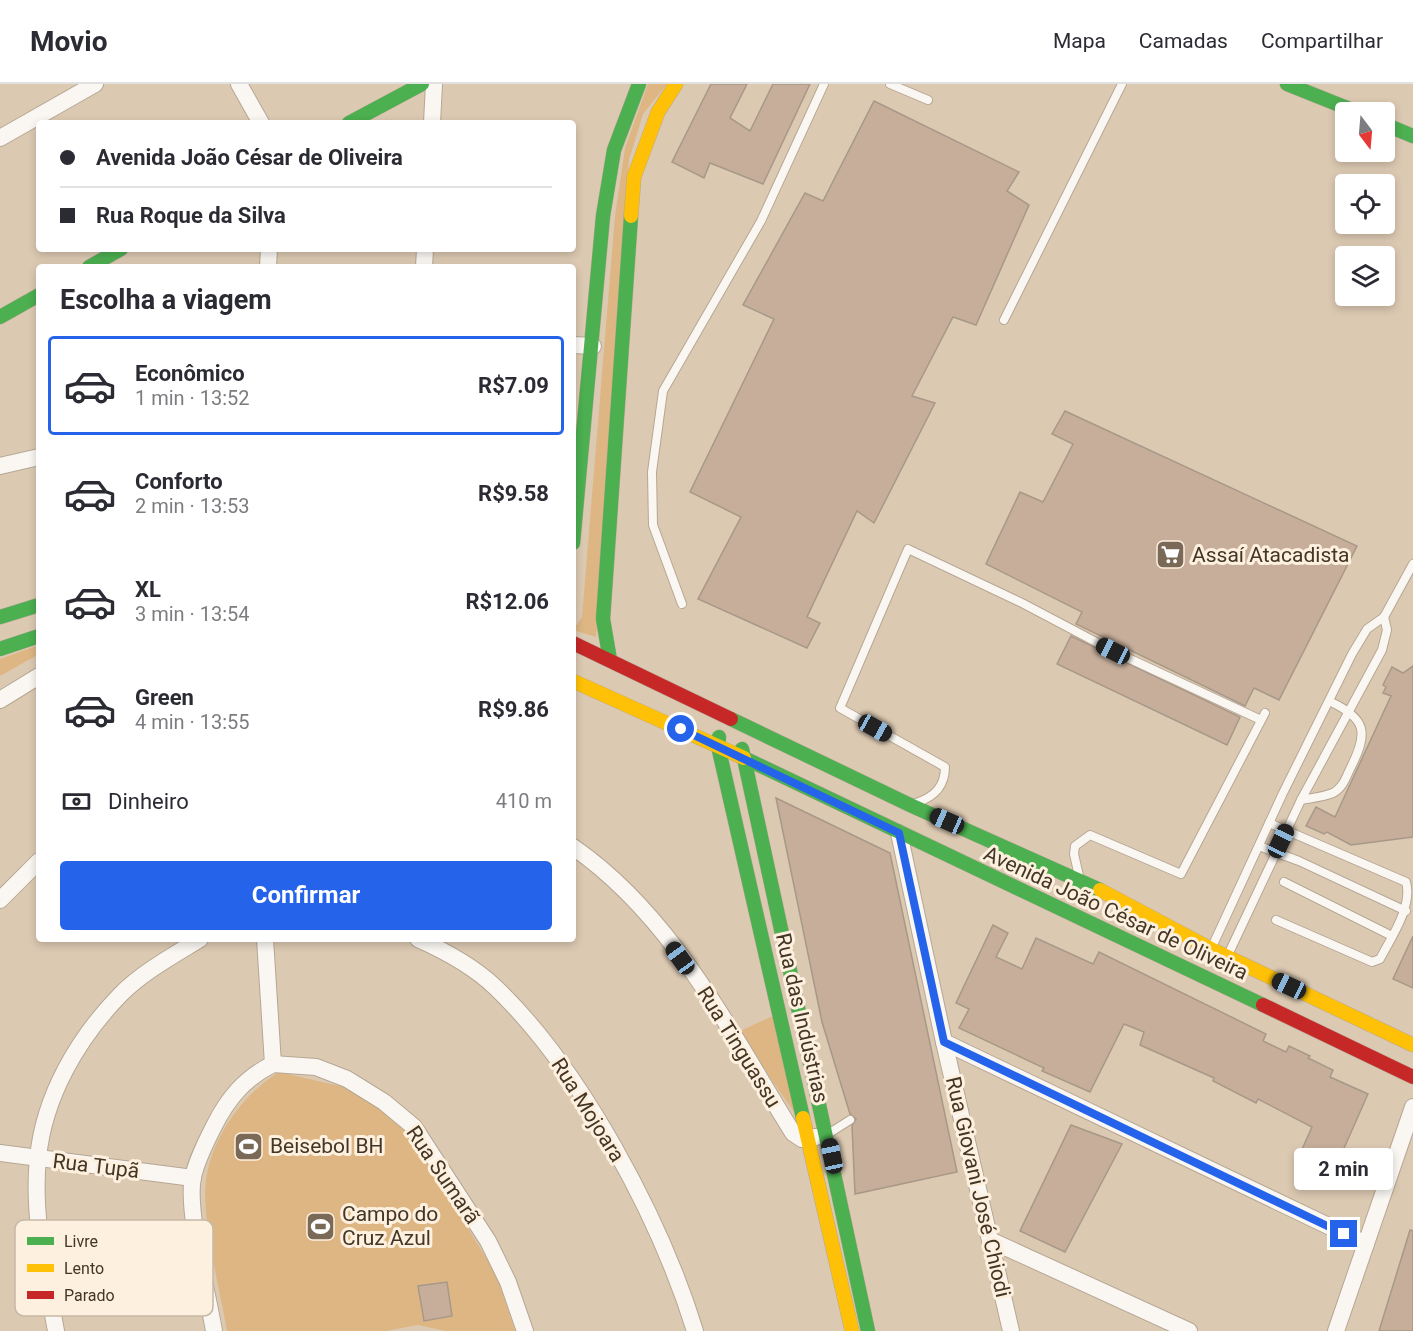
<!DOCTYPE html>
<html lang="pt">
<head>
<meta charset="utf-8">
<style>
  :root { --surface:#fff; --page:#f7f7f7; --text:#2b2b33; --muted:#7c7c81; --line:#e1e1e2; --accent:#2563eb }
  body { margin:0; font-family:Roboto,sans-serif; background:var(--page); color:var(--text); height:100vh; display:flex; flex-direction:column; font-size:22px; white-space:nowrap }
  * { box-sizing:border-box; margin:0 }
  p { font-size:20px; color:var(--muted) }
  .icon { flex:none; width:33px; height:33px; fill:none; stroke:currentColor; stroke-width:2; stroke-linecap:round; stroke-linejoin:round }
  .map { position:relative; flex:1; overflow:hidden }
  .panel { position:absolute; left:36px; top:180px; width:540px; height:678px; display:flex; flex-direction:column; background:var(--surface); border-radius:6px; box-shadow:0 3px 9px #0003 }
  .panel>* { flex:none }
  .guide { position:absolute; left:36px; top:36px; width:540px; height:132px; border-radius:6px; box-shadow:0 3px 9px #0003; display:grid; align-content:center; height:132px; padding:0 24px; background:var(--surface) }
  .needle { width:39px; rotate:164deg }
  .buttons { position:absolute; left:1335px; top:18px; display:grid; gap:12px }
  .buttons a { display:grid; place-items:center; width:60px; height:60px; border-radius:6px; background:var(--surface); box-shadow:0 3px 9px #0003; font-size:30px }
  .end { position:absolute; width:27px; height:27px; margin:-14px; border:8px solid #2563eb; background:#fff; box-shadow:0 0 0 3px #fff }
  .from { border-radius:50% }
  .bubble { position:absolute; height:42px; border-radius:6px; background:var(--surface); box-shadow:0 3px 9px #0003; font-size:20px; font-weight:700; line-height:42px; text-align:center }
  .car { position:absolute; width:18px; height:36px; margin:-18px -9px; border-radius:8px; box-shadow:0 0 4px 2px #0007; background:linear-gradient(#222 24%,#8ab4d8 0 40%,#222 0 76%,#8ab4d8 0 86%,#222 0) }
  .guide b { display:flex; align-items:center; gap:21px; height:57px; font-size:22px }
  .guide b+b { border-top:2px solid var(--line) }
  .guide i { width:15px; height:15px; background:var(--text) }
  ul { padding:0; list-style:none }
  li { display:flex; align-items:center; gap:18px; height:99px; margin:0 12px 9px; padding:0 12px; border:3px solid transparent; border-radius:6px }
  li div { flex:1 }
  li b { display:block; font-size:22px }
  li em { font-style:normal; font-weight:700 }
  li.on { border-color:var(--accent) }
  li>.icon { width:54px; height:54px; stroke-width:1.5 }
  h2 { padding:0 24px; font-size:27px; line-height:72px }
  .pay { display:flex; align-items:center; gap:15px; height:66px; padding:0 24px; font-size:22px }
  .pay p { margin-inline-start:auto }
  .primary-button { display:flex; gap:12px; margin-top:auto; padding:12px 24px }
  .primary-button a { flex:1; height:69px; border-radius:6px; background:var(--accent); color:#fff; font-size:24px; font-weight:700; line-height:69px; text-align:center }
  header { display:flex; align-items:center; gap:36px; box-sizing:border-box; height:84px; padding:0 30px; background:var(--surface); border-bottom:2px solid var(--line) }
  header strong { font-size:28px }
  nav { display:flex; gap:33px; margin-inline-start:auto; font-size:21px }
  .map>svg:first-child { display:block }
  .green { fill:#ddb684 }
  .building { fill:#c6ae9a; stroke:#a89888; stroke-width:1.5 }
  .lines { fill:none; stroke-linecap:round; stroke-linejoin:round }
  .lane-casing { stroke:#b6a794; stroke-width:10 }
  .street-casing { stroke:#b6a794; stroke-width:18 }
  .fast-casing { stroke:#b6a794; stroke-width:15 }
  .slow-casing { stroke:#b6a794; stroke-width:15 }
  .jam-casing { stroke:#b6a794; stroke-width:15 }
  .lane { stroke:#faf7f3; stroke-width:8 }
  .street { stroke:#faf7f3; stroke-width:16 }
  .fast { stroke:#4caf50; stroke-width:14 }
  .slow { stroke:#ffc107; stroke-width:14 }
  .jam { stroke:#c62828; stroke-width:14 }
  .route { stroke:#2563eb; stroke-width:8 }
  .labels { text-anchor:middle; stroke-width:6; stroke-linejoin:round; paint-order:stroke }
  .poi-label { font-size:21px; fill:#443625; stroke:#fef0df; text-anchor:start }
  .street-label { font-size:21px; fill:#443625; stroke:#fef0df }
  .key { fill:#fef0df; stroke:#c6b8a7; stroke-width:1.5 }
  .key-label { font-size:16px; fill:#443625 }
</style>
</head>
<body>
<header>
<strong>Movio</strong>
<nav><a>Mapa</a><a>Camadas</a><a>Compartilhar</a></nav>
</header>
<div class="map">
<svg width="1413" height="1247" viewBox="0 0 1413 1247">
  <rect width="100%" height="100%" fill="#dcc9b2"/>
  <g class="green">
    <path d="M648,0h19l-24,30 -14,46 -33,477 -23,-7 9,-13 33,-401 10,-68z"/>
    <path d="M39,561v9l-39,22v-17z"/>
    <path d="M777,930l24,108 -63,-90z"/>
    <path d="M279,988l69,16 34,20 27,24 87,142 19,57h-69l-28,-6 -32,6h-159c-7,-41 -26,-113 -21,-151 6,-43 37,-86 73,-108z"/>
  </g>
  <g class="building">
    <path d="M711,0h36l-17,34 20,13 23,-47h37l-47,100 -53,-21 -6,15 -32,-16z"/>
    <path d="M874,17l145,71 -12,19 22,14 -53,120 -23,-8 -41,79 23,7 -61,120 -17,-12 -50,106 13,6 -13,25 -109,-49 43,-82 -51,-25 84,-173 -31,-14 62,-112 18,8z"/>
    <path d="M1065,327l292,135 -78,154 -25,-12 -9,18 -169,-82 6,-12 -96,-48 34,-72 23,10 30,-58 -21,-10z"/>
    <path d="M1071,552l169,81 -13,28 -170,-81z"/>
    <path d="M1413,582v171l-62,8 -24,-13 -3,2 -18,-8 10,-19 19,10 56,-121 -8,-3 3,-6 -3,-2 9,-18 11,6z"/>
    <path d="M776,714l114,55 67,319 -102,22 -3,-68 4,-7 -6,-5 -28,-92z"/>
    <path d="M993,841l15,8 -12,24 26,12 14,-31 57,26 6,-12 167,82 -3,7 23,11 3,-6 21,10 -2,2 25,12 -3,7 38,17 -35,79 -35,-15 14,-31 -54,-28 -2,4 -43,-22 1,-3 -74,-33 4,-13 -20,-8 -34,68 -48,-21 2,-3 -85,-40 10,-19 -13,-6z"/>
    <path d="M1413,852v52l-20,-9z"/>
    <path d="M1071,1041l51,19 -57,108 -45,-21z"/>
    <path d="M1410,1146l3,1v100h-34z"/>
    <path d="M447,1198l5,34 -28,5 -6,-35z"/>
  </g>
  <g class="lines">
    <defs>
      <g id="lane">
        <path d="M890,0l38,16"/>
        <path d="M1004,236l118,-236"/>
        <path d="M682,520l-29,-79 -1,-53 11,-81 98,-170 63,-137"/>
        <path d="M1301,716c10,-2 22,-3 32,-7 10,-5 13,-16 18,-26 17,-34 16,-48 -20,-65"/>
        <path d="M916,719c18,-6 29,-16 29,-36l-105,-59 68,-159 114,54 91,48 148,69"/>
        <path d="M1269,739l137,59c7,24 -15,56 -26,77l-8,3 -96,-42"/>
        <path d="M1259,762l40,15 107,50"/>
        <path d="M1079,792l-5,-22 1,-8 15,-11 91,39 84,-161"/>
        <path d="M1284,798l108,54"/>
        <path d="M1211,865l72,-156 69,-139 15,-25 17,-12 29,-53"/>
        <path d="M1227,873l74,-157 81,-150 5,-20 -3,-13"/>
        <path d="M828,1050l22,-14"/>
      </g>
      <g id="street">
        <path d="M239,0l22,39"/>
        <path d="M432,39l2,-39"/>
        <path d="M0,54l95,-54"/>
        <path d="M268,183l1,-18"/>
        <path d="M424,183l1,-18"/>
        <path d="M573,261l20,1"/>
        <path d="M0,382l39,-9"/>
        <path d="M0,616l39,-24"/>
        <path d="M899,749l45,209 67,289"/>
        <path d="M573,763c100,69 157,185 220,286l9,6 14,-2"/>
        <path d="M0,816l39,-39"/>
        <path d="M265,855l8,125"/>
        <path d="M418,855c27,12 55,27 77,48 86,82 165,231 200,344"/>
        <path d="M944,958l422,202"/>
        <path d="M273,980l43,3 31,12 37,23 30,25 74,114 20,41 17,49"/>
        <path d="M0,1069l193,25"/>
        <path d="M992,1157l197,90"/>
        <path d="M56,1247c-10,-56 -24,-116 -18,-173 6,-62 40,-120 83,-164 22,-22 53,-39 79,-55"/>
        <path d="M214,1247c-6,-36 -28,-122 -21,-154 4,-18 13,-35 21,-51 14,-28 31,-48 59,-62"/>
        <path d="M1336,1247l77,-224"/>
      </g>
      <g id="fast">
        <path d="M1287,0l70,28"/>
        <path d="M349,39l73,-39"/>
        <path d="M1384,40l29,12"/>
        <path d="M89,183l32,-18"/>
        <path d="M0,233l39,-22"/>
        <path d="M573,459l30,-327 11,-66 25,-66"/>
        <path d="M0,533l39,-12"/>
        <path d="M0,565l39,-13"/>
        <path d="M610,576l-7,-41 28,-403"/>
        <path d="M731,635l179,86 190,85"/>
        <path d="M719,653l-1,9 85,372"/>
        <path d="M742,665l126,582"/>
        <path d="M744,674l519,247"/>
      </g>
      <g id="slow">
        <path d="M631,132l3,-39 24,-65 18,-28"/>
        <path d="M573,597l171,77"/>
        <path d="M1100,806l111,59 202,96"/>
        <path d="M803,1034l49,213"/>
      </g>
      <g id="jam">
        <path d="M573,559l158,76"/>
        <path d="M1263,921l150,72"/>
      </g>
    </defs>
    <use href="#lane" class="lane-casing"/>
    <use href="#street" class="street-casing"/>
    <use href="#fast" class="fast-casing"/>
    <use href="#slow" class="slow-casing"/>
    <use href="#jam" class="jam-casing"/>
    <use href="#lane" class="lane"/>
    <use href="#street" class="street"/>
    <use href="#fast" class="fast"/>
    <use href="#slow" class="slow"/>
    <use href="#jam" class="jam"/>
  </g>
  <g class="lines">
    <path class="route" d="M681,645l218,104 45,209 400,192"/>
  </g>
  <defs>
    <symbol id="supermarket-square" viewBox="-11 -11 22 22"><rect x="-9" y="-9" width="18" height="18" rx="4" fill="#796956" stroke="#fef0df"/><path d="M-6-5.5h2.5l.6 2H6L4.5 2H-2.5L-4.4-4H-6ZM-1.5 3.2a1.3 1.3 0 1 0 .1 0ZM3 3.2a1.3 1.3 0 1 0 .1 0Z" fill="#fff"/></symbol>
    <symbol id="stadium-square" viewBox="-11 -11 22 22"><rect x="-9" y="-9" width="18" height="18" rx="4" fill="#796956" stroke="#fef0df"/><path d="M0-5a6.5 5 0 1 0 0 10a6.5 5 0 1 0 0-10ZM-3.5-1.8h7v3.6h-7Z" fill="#fff"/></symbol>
  </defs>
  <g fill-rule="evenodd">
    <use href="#supermarket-square" x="1154" y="454" width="33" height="33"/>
    <use href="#stadium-square" x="232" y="1046" width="33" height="33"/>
    <use href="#stadium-square" x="304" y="1126" width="33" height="33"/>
  </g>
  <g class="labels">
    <g class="poi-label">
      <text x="1192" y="478">Assaí Atacadista</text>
      <text x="270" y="1069">Beisebol BH</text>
      <text x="342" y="1137">Campo do<tspan x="342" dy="24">Cruz Azul</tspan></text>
    </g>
    <g class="street-label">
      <text transform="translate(1116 829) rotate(25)" y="7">Avenida João César de Oliveira</text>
      <text transform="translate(802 934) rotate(77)" y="7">Rua das Indústrias</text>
      <text transform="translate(739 963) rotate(58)" y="7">Rua Tinguassu</text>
      <text transform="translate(588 1026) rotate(58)" y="7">Rua Mojoara</text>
      <text transform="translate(96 1082) rotate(7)" y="7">Rua Tupã</text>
      <text transform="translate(443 1091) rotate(56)" y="7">Rua Sumarã</text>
      <text transform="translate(978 1103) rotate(77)" y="7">Rua Giovani José Chiodi</text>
    </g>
  </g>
  <rect x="15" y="1136" width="198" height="96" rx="9" class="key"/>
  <rect x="27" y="1153" width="27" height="8" fill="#4caf50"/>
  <rect x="27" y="1180" width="27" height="8" fill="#ffc107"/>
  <rect x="27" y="1207" width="27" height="8" fill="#c62828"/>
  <g class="key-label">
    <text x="64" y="1163">Livre</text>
    <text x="64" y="1190">Lento</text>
    <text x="64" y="1217">Parado</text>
  </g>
</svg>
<div class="buttons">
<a><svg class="needle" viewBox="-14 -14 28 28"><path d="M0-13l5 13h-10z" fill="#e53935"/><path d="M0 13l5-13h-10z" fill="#7c7c81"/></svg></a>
<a><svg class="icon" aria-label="locate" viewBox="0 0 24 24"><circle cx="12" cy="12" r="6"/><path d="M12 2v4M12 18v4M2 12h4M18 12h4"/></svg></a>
<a><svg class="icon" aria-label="layers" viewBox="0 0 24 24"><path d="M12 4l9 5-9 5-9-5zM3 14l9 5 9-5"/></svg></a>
</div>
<i class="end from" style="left:681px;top:645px"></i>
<i class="end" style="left:1344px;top:1150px"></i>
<div class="bubble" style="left:1294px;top:1064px;width:99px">2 min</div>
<i class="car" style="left:1113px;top:567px;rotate:297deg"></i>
<i class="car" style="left:875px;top:644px;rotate:119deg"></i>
<i class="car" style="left:947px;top:737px;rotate:294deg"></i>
<i class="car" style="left:1281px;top:757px;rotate:25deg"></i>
<i class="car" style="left:680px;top:874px;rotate:324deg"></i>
<i class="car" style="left:1289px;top:902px;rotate:295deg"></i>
<i class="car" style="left:832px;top:1072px;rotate:348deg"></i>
<div class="guide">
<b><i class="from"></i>Avenida João César de Oliveira</b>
<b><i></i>Rua Roque da Silva</b>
</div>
<section class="panel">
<h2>Escolha a viagem</h2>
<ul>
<li class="on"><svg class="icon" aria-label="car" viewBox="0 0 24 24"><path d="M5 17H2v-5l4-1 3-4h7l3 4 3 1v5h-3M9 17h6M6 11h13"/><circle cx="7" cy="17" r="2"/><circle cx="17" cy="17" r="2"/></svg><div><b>Econômico</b><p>1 min · 13:52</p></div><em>R$7.09</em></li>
<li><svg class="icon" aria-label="car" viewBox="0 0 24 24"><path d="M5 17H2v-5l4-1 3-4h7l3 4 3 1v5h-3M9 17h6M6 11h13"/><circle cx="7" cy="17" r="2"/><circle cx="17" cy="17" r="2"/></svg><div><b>Conforto</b><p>2 min · 13:53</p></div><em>R$9.58</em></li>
<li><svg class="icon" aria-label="car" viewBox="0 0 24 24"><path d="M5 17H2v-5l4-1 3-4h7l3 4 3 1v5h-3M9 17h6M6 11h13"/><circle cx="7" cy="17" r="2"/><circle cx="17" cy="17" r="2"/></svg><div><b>XL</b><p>3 min · 13:54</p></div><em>R$12.06</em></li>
<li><svg class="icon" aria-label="car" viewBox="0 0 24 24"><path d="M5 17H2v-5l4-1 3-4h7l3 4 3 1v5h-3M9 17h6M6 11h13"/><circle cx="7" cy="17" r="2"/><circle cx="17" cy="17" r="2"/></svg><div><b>Green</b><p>4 min · 13:55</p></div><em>R$9.86</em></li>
</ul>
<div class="pay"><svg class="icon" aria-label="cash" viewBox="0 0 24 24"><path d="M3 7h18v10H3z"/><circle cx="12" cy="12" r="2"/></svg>Dinheiro<p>410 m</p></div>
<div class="primary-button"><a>Confirmar</a></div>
</section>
</div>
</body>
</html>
